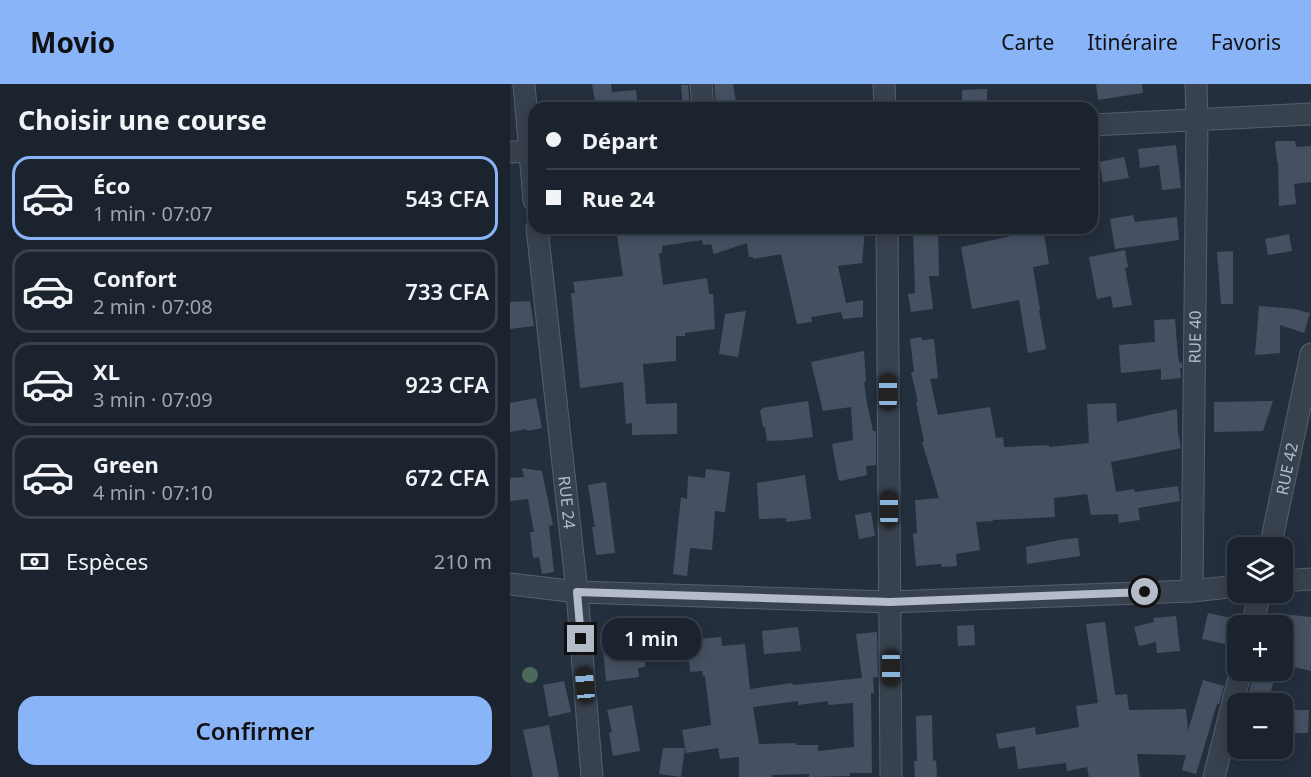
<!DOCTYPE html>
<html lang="fr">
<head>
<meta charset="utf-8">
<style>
  :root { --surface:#1b232e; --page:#242b36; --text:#f1f3f6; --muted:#a0a4aa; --line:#39404a; --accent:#8ab4f8 }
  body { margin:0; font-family:"Noto Sans",sans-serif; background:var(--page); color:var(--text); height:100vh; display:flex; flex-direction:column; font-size:22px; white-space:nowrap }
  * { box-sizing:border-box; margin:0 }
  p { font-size:20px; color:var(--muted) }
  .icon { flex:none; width:33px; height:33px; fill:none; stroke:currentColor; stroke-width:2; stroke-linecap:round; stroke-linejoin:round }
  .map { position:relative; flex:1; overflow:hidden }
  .drawer { display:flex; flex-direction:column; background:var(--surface); width:510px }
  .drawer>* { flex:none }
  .top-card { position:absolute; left:18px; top:18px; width:570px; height:132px; border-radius:18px; box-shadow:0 3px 15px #0003,0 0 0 2px var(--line); display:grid; align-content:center; height:132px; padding:0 18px; background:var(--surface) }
  .buttons { position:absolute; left:717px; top:453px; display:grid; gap:12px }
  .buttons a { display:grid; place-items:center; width:66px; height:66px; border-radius:12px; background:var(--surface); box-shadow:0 3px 15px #0003,0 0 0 2px var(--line); font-size:30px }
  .end { position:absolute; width:27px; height:27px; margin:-14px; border:8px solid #b4bcc9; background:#111; box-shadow:0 0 0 3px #111 }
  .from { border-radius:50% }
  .bubble { position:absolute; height:42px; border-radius:18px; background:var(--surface); box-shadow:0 3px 15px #0003,0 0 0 2px var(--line); font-size:20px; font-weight:600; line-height:42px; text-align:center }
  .car { position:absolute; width:18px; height:36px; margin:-18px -9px; border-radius:8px; box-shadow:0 0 4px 2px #0007; background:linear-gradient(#222 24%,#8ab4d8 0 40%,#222 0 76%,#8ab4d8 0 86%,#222 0) }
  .top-card b { display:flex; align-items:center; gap:21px; height:57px; font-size:22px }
  .top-card b+b { border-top:2px solid var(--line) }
  .top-card i { width:15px; height:15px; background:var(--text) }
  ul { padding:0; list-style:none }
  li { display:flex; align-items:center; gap:18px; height:84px; margin:0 12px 9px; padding:0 6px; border:3px solid var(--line); border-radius:18px }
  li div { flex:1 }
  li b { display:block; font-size:22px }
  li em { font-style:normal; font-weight:600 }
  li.on { border-color:var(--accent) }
  li>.icon { width:54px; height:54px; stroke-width:1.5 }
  h2 { padding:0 18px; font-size:27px; line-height:72px }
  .pay { display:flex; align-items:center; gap:15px; height:66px; padding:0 18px; font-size:22px }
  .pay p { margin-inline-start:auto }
  .action { display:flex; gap:12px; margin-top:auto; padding:12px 18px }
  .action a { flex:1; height:69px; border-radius:18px; background:var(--accent); color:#111; font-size:24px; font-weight:600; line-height:69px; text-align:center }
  header { display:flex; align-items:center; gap:36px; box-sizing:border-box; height:84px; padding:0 30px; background:var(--accent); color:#111 }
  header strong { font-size:28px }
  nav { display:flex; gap:33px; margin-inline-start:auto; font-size:21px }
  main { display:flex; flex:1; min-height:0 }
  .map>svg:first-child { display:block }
  .building { fill:#455162; fill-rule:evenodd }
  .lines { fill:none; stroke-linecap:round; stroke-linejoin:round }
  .street-casing { stroke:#565f6c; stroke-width:23 }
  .street { stroke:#38414e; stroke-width:21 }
  .tree { fill:#4b6a5d }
  .route { stroke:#b4bcc9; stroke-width:8 }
  .labels { text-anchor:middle; stroke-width:4.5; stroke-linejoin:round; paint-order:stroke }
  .street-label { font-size:16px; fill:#b4bcc9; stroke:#1d2633 }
</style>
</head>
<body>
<header>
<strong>Movio</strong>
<nav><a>Carte</a><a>Itinéraire</a><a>Favoris</a></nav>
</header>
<main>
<section class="drawer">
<h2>Choisir une course</h2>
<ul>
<li class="on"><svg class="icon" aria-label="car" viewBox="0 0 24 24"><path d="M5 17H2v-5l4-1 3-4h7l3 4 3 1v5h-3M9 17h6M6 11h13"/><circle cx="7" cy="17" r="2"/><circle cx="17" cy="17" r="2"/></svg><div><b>Éco</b><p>1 min · 07:07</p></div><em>543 CFA</em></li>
<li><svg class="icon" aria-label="car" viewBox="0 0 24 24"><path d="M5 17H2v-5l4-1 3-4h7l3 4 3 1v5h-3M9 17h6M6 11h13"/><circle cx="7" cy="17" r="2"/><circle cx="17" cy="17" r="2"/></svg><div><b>Confort</b><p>2 min · 07:08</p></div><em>733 CFA</em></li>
<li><svg class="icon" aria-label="car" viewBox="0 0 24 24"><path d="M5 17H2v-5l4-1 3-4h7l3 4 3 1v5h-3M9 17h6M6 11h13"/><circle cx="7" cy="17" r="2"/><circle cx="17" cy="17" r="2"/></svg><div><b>XL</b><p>3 min · 07:09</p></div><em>923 CFA</em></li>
<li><svg class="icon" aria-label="car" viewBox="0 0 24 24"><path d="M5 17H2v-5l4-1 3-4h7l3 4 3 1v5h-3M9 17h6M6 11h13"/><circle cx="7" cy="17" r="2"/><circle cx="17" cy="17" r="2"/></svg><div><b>Green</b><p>4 min · 07:10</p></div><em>672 CFA</em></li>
</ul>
<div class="pay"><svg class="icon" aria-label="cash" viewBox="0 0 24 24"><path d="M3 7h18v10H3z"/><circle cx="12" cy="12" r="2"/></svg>Espèces<p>210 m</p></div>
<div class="action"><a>Confirmer</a></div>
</section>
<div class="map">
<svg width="801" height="693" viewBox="0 0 801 693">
  <rect width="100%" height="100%" fill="#242f3e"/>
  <g class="building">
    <path d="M82,0h19l1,8 24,-2 2,18h-42z"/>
    <path d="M204,0h19l4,24h-21z"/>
    <path d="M586,0h46l1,9 -45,7z"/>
    <path d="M171,1h7l2,23h-7z"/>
    <path d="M477,5v15l-25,1v-15z"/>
    <path d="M767,57h18l1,6 15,-1v36l-17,2 2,20 -17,2 -1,-44h-1l-2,-20z"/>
    <path d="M666,61l5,43 -19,2 -3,-25 -19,3 -2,-19z"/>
    <path d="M614,73l5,21 -26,4 -4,-20z"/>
    <path d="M623,131l2,7 42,-5 2,23 -64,9 -5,-30z"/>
    <path d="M106,144h221l28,2 -3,33 -24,3 8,37 17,-3v17l-20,2 -2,-7 -30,5 1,5 -15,2 -16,-70 -28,5v-2h-4l-2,-14 -33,11 -3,-10 -8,1 -1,-5 -40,6v7h-3l4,32 44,-7 2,16h4l2,35 -30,4v3h-9v25l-33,3 3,40 31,-1v31l-45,1v-12l-6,1 -3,-42 -43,6 -9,-95h4l-2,-11 50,-6z"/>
    <path d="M403,144h25l1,48h-10l4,33 -22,3 -3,-18 7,-1z"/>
    <path d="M508,144h25l6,36 -16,3 7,43h-1l7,39 -18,4 -9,-53 -47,9 -11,-62 59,-13z"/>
    <path d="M779,150l3,17 -24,4 -3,-16z"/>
    <path d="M615,166l3,17 -3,1 7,37 -19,3 -2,-12 -14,3 -8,-42z"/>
    <path d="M723,167v53h-12l-4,-52z"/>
    <path d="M20,217l4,25 -24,3v-27z"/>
    <path d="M749,222l36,3 15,4 -6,20 -24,-8v28l-25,2z"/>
    <path d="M236,227l-8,46 -19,-3 6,-40z"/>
    <path d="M665,235l2,26 2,17 3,1v5h-2l1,10 -20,2v-11l-40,4 -2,-28 36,-3 -1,-22z"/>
    <path d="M411,253l1,3 12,-1 4,39 -8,1 8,36 52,-8 6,31 7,-1 1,10 45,-2v2l40,-4 -2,-39 29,-1 1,19 60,-13 1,24 3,15 -70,14 5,30 18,-3 1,3 43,-6 2,15 -42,7 2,12 -21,3 -1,-9 -27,1 -4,-21 -33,4 1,19 -62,3v1l-17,1 4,28 -24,4 1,12 -15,1 -1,-3 -25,2 -3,-32 4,-1 -2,-33 24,-2 -17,-56 2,-1 -8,-39h2l-7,-30h3l-4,-33z"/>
    <path d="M354,267l2,31h-2l3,21 6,28h3v34l-10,1 1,9 -27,6 -2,-3 -6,-34 21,-4 -2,-33 -28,4 -12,-49z"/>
    <path d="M26,314l6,30 -15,3 -1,-2 -16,3v-29z"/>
    <path d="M298,317l5,36 -23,3 -23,1 -2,-14h-2l-3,-17h2v-2z"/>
    <path d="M763,317l-10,30 -49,1v-30z"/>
    <path d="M12,384l20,3 11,54 -4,1 5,46 -12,2 -3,-17 -6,1 -3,-26h4l-6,-33 -18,2v-23l14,-1z"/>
    <path d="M196,385l24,3 -5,40 -10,-1 -3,39 -22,-2 -3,28 -14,-2 8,-77 6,2 1,-23 17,2z"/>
    <path d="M295,391l6,44 -25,3v-4l-27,1 -2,-36z"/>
    <path d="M96,398l9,71 -19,2 -4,-28h3l-7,-42z"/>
    <path d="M361,428l4,24 -16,3 -4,-24z"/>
    <path d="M568,454l2,18 -53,8 -1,-17 34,-7z"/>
    <path d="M698,529l27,6 -6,26 -27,-6z"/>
    <path d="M772,530l29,3v54l-29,-7z"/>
    <path d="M666,532l4,35 -23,2 -1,-11 -17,4 -5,-19 20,-5 -1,-4z"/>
    <path d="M595,538l10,73 12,-1 2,16 57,-1 2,22 15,-51 21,6 -5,18h-2l-21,70 -14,-4 4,-15 -49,-1 3,23h-51l-2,-10 -20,4 -1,-8 -48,6 -3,-23 -16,3 -3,-15 39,-7 1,8 43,-8 -3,-21 22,-3 -12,-79z"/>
    <path d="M464,541l1,20 -17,1 -1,-20z"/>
    <path d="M288,543l3,24 -37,3 -2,-23z"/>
    <path d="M367,548l1,45 -10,1 5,-1 1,16h-3l1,80h-22v3l-41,1v-3l-37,1v2h-33v-20l-19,2 -2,-11 -32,5 -4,-23 29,-5 -6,-49h-2l-1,-5 -12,1 -3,-32 34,-3 1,9 23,-2 5,45 42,-6 1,2 69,-7 -6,-44zM288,617v4l30,-4v4l25,-2 1,44 -36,4v-6h-22v-2l-37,1 -6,-37z"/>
    <path d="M124,550v5l11,-1v29l-7,1 1,9 -33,4 -4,-42z"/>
    <path d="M743,591l21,6 -5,17v6h-23z"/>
    <path d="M54,597l7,31 -22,5 -6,-32z"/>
    <path d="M122,621l8,46 -27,5 -4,-23 3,-1 -5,-22z"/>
    <path d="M783,626h16l-1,23h-16z"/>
    <path d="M422,631l1,46 3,-1 1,17h-22l-1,-16h3l-1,-45z"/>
    <path d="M39,641l10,52h-26l-10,-47z"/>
    <path d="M153,664h22l-4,29 -22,-3z"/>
  </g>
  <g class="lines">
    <defs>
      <g id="street">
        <path d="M14,0l10,116"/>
        <path d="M191,0l2,24"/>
        <path d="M374,0l1,24"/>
        <path d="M582,41l219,-11"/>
        <path d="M0,68l24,-1"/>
        <path id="s1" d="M27,144l40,364 15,185"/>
        <path d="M377,144l4,549"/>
        <path id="s2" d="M760,464l41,-194"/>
        <path d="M772,497l29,-2"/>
        <path d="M0,500l67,8 313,10 302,-11 46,-5"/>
        <path id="s3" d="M682,507l5,-471 -1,-36"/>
        <path d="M742,542l8,-34"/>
        <path d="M704,693l27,-107"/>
      </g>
    </defs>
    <use href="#street" class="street-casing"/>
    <use href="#street" class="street"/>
  </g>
  <circle class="tree" cx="20" cy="591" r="8"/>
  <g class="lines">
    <path class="route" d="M71,555l-4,-47 313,10 255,-10"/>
  </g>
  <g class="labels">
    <g class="street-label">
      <text dy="6" stroke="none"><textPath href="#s3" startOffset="254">RUE 40</textPath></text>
      <text dy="6" stroke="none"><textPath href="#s2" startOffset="81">RUE 42</textPath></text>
      <text dy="6" stroke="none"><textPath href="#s1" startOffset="276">RUE 24</textPath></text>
    </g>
  </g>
</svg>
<div class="buttons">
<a><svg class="icon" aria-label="layers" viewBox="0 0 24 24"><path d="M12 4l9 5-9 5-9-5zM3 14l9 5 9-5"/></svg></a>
<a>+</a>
<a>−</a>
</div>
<i class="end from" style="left:635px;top:508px"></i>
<i class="end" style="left:71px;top:555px"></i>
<div class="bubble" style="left:92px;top:534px;width:99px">1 min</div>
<i class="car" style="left:378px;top:308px;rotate:0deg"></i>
<i class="car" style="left:379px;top:425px;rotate:0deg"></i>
<i class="car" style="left:381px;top:584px;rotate:180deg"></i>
<i class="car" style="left:75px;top:601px;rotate:355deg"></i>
<div class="top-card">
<b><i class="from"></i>Départ</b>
<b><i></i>Rue 24</b>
</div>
</div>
</main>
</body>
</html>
